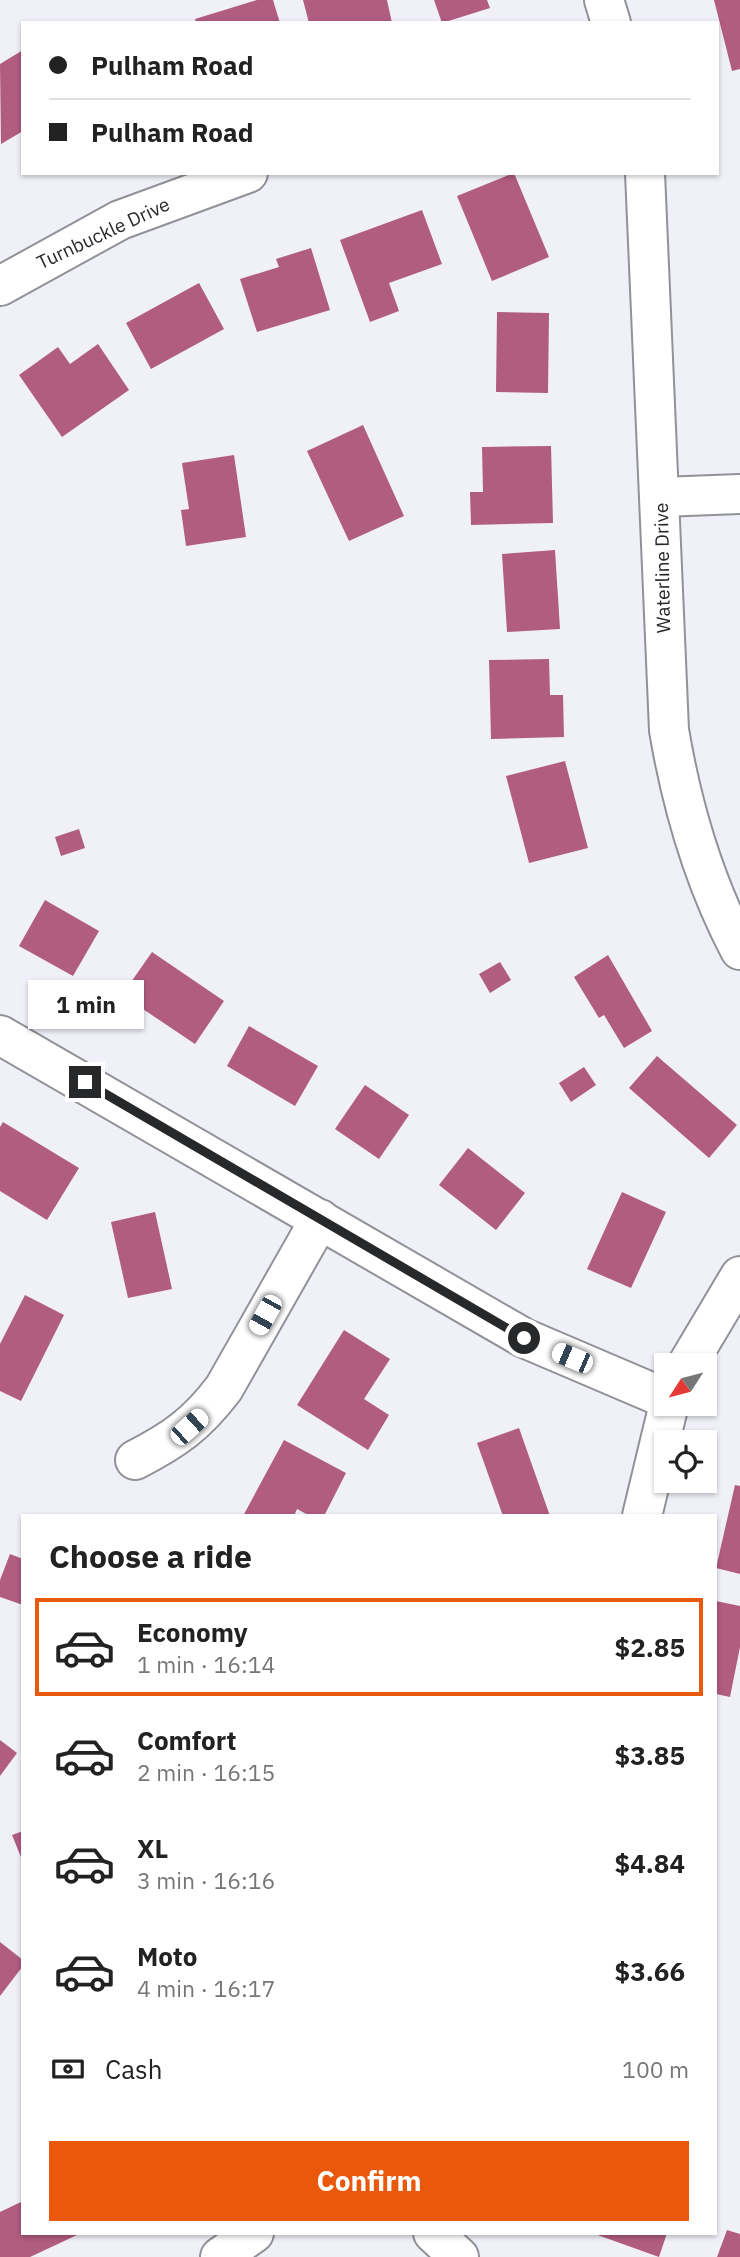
<!DOCTYPE html>
<html lang="en">
<head>
<meta charset="utf-8">
<style>
  :root { --surface:#fff; --page:#f2f2f2; --text:#222; --muted:#767676; --line:#e0e0e0; --accent:#ea580c }
  body { margin:0; font-family:"IBM Plex Sans",sans-serif; background:var(--page); color:var(--text); height:100vh; display:flex; flex-direction:column; font-size:26px; white-space:nowrap }
  * { box-sizing:border-box; margin:0 }
  p { font-size:23px; color:var(--muted) }
  .icon { flex:none; width:38px; height:38px; fill:none; stroke:currentColor; stroke-width:2; stroke-linecap:round; stroke-linejoin:round }
  .map { position:relative; flex:1; overflow:hidden }
  .sheet { position:absolute; left:21px; top:1514px; width:696px; height:721px; display:flex; flex-direction:column; background:var(--surface); border-radius:0px; box-shadow:0 2px 5px #0004 }
  .sheet>* { flex:none }
  .guide { position:absolute; left:21px; top:21px; width:698px; height:154px; border-radius:0px; box-shadow:0 2px 5px #0004; display:grid; align-content:center; height:154px; padding:0 28px; background:var(--surface) }
  .needle { width:46px; rotate:234deg }
  .fabs { position:absolute; left:654px; top:1353px; display:grid; gap:14px }
  .fabs a { display:grid; place-items:center; width:63px; height:63px; border-radius:0px; background:var(--surface); box-shadow:0 2px 5px #0004; font-size:35px }
  .end { position:absolute; width:32px; height:32px; margin:-16px; border:9px solid #27282a; background:#fff; box-shadow:0 0 0 4px #fff }
  .from { border-radius:50% }
  .bubble { position:absolute; height:49px; border-radius:0px; background:var(--surface); box-shadow:0 2px 5px #0004; font-size:23px; font-weight:700; line-height:49px; text-align:center }
  .car { position:absolute; width:21px; height:42px; margin:-21px -10px; border-radius:9px; box-shadow:0 0 5px 2px #0007; background:linear-gradient(#fff 24%,#345 0 40%,#fff 0 76%,#345 0 86%,#fff 0) }
  .guide b { display:flex; align-items:center; gap:24px; height:66px; font-size:26px }
  .guide b+b { border-top:2px solid var(--line) }
  .guide i { width:18px; height:18px; background:var(--text) }
  ul { padding:0; list-style:none }
  li { display:flex; align-items:center; gap:21px; height:98px; margin:0 14px 10px; padding:0 14px; border:4px solid transparent; border-radius:0px }
  li div { flex:1 }
  li b { display:block; font-size:26px }
  li em { font-style:normal; font-weight:700 }
  li.active { border-color:var(--accent) }
  li>.icon { width:63px; height:63px; stroke-width:1.5 }
  h2 { padding:0 28px; font-size:32px; line-height:84px }
  .pay { display:flex; align-items:center; gap:18px; height:77px; padding:0 28px; font-size:26px }
  .pay p { margin-inline-start:auto }
  .button { display:flex; gap:14px; margin-top:auto; padding:14px 28px }
  .button a { flex:1; height:80px; border-radius:0px; background:var(--accent); color:#fff; font-size:28px; font-weight:700; line-height:80px; text-align:center }
  .map>svg:first-child { display:block }
  .building { fill:#b15c81 }
  .lines { fill:none; stroke-linecap:round; stroke-linejoin:round }
  .minor-casing { stroke:#919298; stroke-width:42 }
  .minor { stroke:#fff; stroke-width:38 }
  .route { stroke:#27282a; stroke-width:9 }
  .labels { text-anchor:middle; stroke-width:6; stroke-linejoin:round; paint-order:stroke }
  .street-label { font-size:19px; fill:#27282a; stroke:#fff }
</style>
</head>
<body>
<div class="map">
<svg width="740" height="2257" viewBox="0 0 740 2257">
  <rect width="100%" height="100%" fill="#f0f1f8"/>
  <g class="building">
    <path d="M257,0h16l7,23h-84l-1,-4z"/>
    <path d="M303,0h84l5,23h-83z"/>
    <path d="M434,0h53l3,8 -48,15z"/>
    <path d="M714,0h26v69l-8,2z"/>
    <path d="M23,50v81l-22,13 -1,-80z"/>
    <path d="M514,173l35,84 -57,24 -35,-85z"/>
    <path d="M422,210l20,54 -53,19 10,28 -29,11 -30,-82z"/>
    <path d="M311,248l19,62 -73,22 -17,-53 39,-12 -3,-8z"/>
    <path d="M199,283l25,46 -73,40 -25,-46z"/>
    <path d="M497,312l52,1 -1,80 -52,-1z"/>
    <path d="M98,344l31,46 -67,47 -43,-62 39,-28 12,17z"/>
    <path d="M363,425l41,91 -55,25 -42,-90z"/>
    <path d="M551,446l2,77 -82,2 -1,-33h13l-1,-45z"/>
    <path d="M234,455l12,82 -60,9 -5,-36 8,-1 -7,-46z"/>
    <path d="M555,550l5,79 -53,3 -5,-78z"/>
    <path d="M549,659l1,36h13l1,42 -73,2 -2,-79z"/>
    <path d="M565,761l23,87 -59,15 -23,-87z"/>
    <path d="M79,829l6,19 -24,8 -6,-19z"/>
    <path d="M45,900l54,31 -26,45 -54,-30z"/>
    <path d="M152,952l72,49 -29,43 -73,-49z"/>
    <path d="M608,955l44,76 -28,17 -20,-33 -5,3 -25,-41z"/>
    <path d="M500,962l11,18 -21,13 -11,-19z"/>
    <path d="M249,1026l69,40 -23,40 -68,-40z"/>
    <path d="M657,1056l80,69 -28,33 -80,-70z"/>
    <path d="M584,1067l12,18 -25,17 -12,-19z"/>
    <path d="M365,1085l44,30 -30,44 -44,-30z"/>
    <path d="M3,1122l76,46 -32,52 -47,-29v-64z"/>
    <path d="M468,1148l57,45 -29,37 -57,-45z"/>
    <path d="M622,1192l44,20 -35,76 -44,-19z"/>
    <path d="M155,1212l17,77 -44,9 -17,-76z"/>
    <path d="M25,1295l39,20 -43,86 -21,-10v-47z"/>
    <path d="M344,1330l46,29 -26,40 25,16 -21,35 -71,-45z"/>
    <path d="M519,1428l31,88h-47l-26,-73z"/>
    <path d="M284,1440l62,33 -22,43h-14l-13,-7 -3,7h-51z"/>
    <path d="M735,1485l5,1v88l-24,-6z"/>
    <path d="M10,1554l13,5v46l-23,-8v-17z"/>
    <path d="M716,1601l24,5v41l-10,50 -14,-3z"/>
    <path d="M0,1740l17,13 -17,23z"/>
    <path d="M23,1831v31l-11,-27z"/>
    <path d="M0,1942l23,18v6l-23,30z"/>
    <path d="M23,2201v32l54,2 -47,22h-30v-45z"/>
    <path d="M727,2230l13,4v23h-23z"/>
    <path d="M592,2233h75l-8,24z"/>
  </g>
  <g class="lines">
    <defs>
      <g id="minor">
        <path d="M604,0l7,23"/>
        <path d="M645,173l24,557c13,77 34,150 71,220"/>
        <path d="M0,286l120,-66 128,-47"/>
        <path d="M661,497l79,-3"/>
        <path d="M0,1035l524,303 143,61"/>
        <path d="M687,1365l53,-89"/>
        <path d="M135,1460c39,-20 62,-36 89,-72l96,-169"/>
        <path d="M642,1516l27,-112"/>
        <path d="M433,2233l26,24"/>
        <path d="M220,2257l34,-24"/>
      </g>
    </defs>
    <use href="#minor" class="minor-casing"/>
    <use href="#minor" class="minor"/>
  </g>
  <g class="lines">
    <path class="route" d="M85,1082l439,256"/>
  </g>
  <g class="labels">
    <g class="street-label">
      <text transform="translate(103 233) rotate(-25)" y="7">Turnbuckle Drive</text>
      <text transform="translate(662 568) rotate(-91)" y="7">Waterline Drive</text>
    </g>
  </g>
</svg>
<div class="fabs">
<a><svg class="needle" viewBox="-14 -14 28 28"><path d="M0-13l5 13h-10z" fill="#e53935"/><path d="M0 13l5-13h-10z" fill="#767676"/></svg></a>
<a><svg class="icon" aria-label="locate" viewBox="0 0 24 24"><circle cx="12" cy="12" r="6"/><path d="M12 2v4M12 18v4M2 12h4M18 12h4"/></svg></a>
</div>
<i class="end from" style="left:524px;top:1338px"></i>
<i class="end" style="left:85px;top:1082px"></i>
<div class="bubble" style="left:28px;top:980px;width:116px">1 min</div>
<i class="car" style="left:265px;top:1315px;rotate:209deg"></i>
<i class="car" style="left:572px;top:1358px;rotate:293deg"></i>
<i class="car" style="left:189px;top:1427px;rotate:48deg"></i>
<div class="guide">
<b><i class="from"></i>Pulham Road</b>
<b><i></i>Pulham Road</b>
</div>
<section class="sheet">
<h2>Choose a ride</h2>
<ul>
<li class="active"><svg class="icon" aria-label="car" viewBox="0 0 24 24"><path d="M5 17H2v-5l4-1 3-4h7l3 4 3 1v5h-3M9 17h6M6 11h13"/><circle cx="7" cy="17" r="2"/><circle cx="17" cy="17" r="2"/></svg><div><b>Economy</b><p>1 min · 16:14</p></div><em>$2.85</em></li>
<li><svg class="icon" aria-label="car" viewBox="0 0 24 24"><path d="M5 17H2v-5l4-1 3-4h7l3 4 3 1v5h-3M9 17h6M6 11h13"/><circle cx="7" cy="17" r="2"/><circle cx="17" cy="17" r="2"/></svg><div><b>Comfort</b><p>2 min · 16:15</p></div><em>$3.85</em></li>
<li><svg class="icon" aria-label="car" viewBox="0 0 24 24"><path d="M5 17H2v-5l4-1 3-4h7l3 4 3 1v5h-3M9 17h6M6 11h13"/><circle cx="7" cy="17" r="2"/><circle cx="17" cy="17" r="2"/></svg><div><b>XL</b><p>3 min · 16:16</p></div><em>$4.84</em></li>
<li><svg class="icon" aria-label="car" viewBox="0 0 24 24"><path d="M5 17H2v-5l4-1 3-4h7l3 4 3 1v5h-3M9 17h6M6 11h13"/><circle cx="7" cy="17" r="2"/><circle cx="17" cy="17" r="2"/></svg><div><b>Moto</b><p>4 min · 16:17</p></div><em>$3.66</em></li>
</ul>
<div class="pay"><svg class="icon" aria-label="cash" viewBox="0 0 24 24"><path d="M3 7h18v10H3z"/><circle cx="12" cy="12" r="2"/></svg>Cash<p>100 m</p></div>
<div class="button"><a>Confirm</a></div>
</section>
</div>
</body>
</html>
